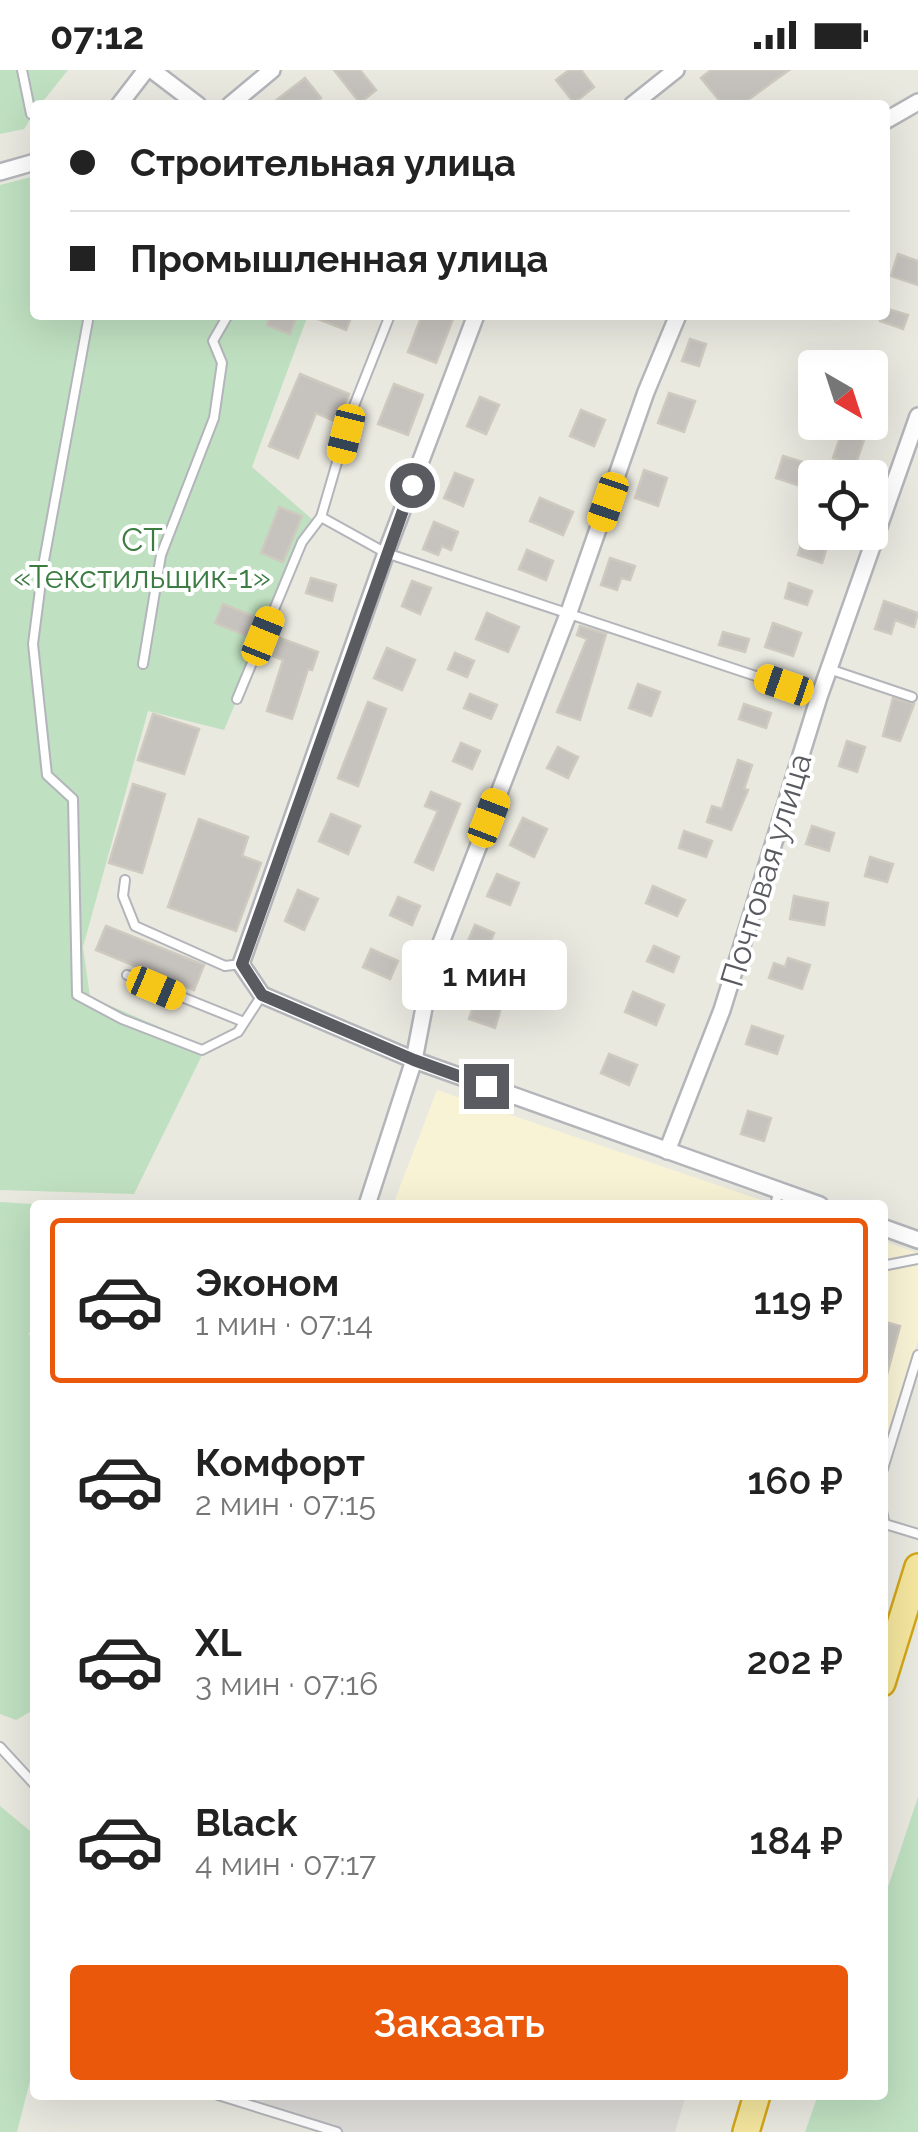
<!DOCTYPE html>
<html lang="ru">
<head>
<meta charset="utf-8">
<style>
  :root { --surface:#fff; --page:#f6f6f6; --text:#222; --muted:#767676; --line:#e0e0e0; --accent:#ea580c }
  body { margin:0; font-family:Raleway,sans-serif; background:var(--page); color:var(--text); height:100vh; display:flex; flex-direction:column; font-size:38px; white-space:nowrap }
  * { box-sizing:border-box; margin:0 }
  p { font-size:32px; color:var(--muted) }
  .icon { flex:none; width:55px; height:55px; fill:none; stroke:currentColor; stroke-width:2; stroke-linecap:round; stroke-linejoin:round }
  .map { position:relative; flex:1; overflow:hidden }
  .side { position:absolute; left:30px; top:1130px; width:858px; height:900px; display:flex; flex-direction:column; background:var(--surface); border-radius:10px; box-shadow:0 10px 40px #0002 }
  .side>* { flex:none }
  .banner { position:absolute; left:30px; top:30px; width:860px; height:220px; border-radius:10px; box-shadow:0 10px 40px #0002; display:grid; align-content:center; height:220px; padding:0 40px; background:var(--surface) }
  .needle { width:65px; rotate:141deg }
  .buttons { position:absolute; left:798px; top:280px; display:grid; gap:20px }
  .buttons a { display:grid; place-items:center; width:90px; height:90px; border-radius:10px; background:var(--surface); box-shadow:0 10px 40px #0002; font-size:50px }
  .end { position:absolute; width:45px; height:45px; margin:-22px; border:12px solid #595b60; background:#fff; box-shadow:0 0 0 5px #fff }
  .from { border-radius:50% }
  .bubble { position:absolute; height:70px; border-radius:10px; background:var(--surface); box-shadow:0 10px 40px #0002; font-size:32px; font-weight:600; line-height:70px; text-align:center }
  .car { position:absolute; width:30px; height:60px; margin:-30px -15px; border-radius:12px; box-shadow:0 0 8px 2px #0007; background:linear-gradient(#f5c518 24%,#345 0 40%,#f5c518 0 76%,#345 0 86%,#f5c518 0) }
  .banner b { display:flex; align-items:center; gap:35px; height:95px; font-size:38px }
  .banner b+b { border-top:2px solid var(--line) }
  .banner i { width:25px; height:25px; background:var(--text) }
  ul { padding:18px 0 0; list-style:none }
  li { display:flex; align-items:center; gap:30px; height:165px; margin:0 20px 15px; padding:0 20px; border:5px solid transparent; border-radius:10px }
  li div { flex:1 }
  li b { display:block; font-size:38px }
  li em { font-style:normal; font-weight:600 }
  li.on { border-color:var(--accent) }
  li>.icon { width:90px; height:90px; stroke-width:1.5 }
  .cta { display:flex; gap:20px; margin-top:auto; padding:20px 40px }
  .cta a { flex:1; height:115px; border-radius:10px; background:var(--accent); color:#fff; font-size:40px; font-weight:600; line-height:115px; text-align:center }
  .status { display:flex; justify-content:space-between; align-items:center; height:70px; padding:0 50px; background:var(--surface); direction:ltr }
  .status svg { height:28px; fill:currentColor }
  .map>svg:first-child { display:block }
  .commercial { fill:#f9f3d6 }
  .industrial { fill:#dedcd8 }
  .green { fill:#bfe0c1 }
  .building { fill:#c6c2be; stroke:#cecabf; stroke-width:2.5 }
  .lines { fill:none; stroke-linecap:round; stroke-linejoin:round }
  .service-casing { stroke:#b3b5ba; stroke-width:12 }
  .minor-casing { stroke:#b3b5ba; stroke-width:20 }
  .trunk-casing { stroke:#d3a517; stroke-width:30 }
  .service { stroke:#fff; stroke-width:8 }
  .minor { stroke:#fff; stroke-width:15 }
  .trunk { stroke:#f4e69e; stroke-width:25 }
  .route { stroke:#595b60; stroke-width:12 }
  .labels { text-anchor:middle; stroke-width:8; stroke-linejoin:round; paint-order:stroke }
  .park-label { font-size:32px; fill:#3c7c43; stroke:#fff }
  .street-label { font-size:32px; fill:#595b60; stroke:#fff }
</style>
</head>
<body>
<div class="status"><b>07:12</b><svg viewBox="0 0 49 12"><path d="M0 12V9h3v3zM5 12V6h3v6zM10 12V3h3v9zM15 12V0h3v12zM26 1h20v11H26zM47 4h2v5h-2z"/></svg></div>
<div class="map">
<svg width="918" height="2062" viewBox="0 0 918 2062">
  <rect width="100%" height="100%" fill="#eae9e0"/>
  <g class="commercial">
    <path d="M437,1020l339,115h-383z"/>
    <path d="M882,1171l36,12v87l-35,116z"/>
  </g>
  <path class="industrial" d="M206,2025h480l-11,37h-340z"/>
  <g class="green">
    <path d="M0,0h68l-28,35h-5v7l-11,17 -24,5z"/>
    <path d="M35,106v139h273l-56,152 61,53 -89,210 -76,-19 -65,236 7,50 116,50 -72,147 -134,-4v-1005z"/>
    <path d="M0,1132l49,3h-14v124l-7,5 7,5v370l-19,11 -16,-6z"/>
    <path d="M918,1727v335h-113l13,-37h64l1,-193z"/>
    <path d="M0,1736l35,29v226l-18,71h-17z"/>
  </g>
  <g class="building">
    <path d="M334,0h26l16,20 -16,13z"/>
    <path d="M569,0h12l13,17 -20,16 -18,-23z"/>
    <path d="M711,0h78l-48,35h-18l-22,-27z"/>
    <path d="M305,8l16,20 -9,7h-42z"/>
    <path d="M898,184l20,7v24l-27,-9z"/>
    <path d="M885,238l23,7 -5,14 -23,-8z"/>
    <path d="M270,245h27l-7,19 -23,-9z"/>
    <path d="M308,245h44l-6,15z"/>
    <path d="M422,245h21l10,4 -17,44 -28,-11z"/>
    <path d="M690,269l16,5 -7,22 -17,-5z"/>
    <path d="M300,304l49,20 -12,28 -21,-9 -18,45 -29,-12z"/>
    <path d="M394,314l29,11 -15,40 -30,-11z"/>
    <path d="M669,323l26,8 -11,31 -26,-9z"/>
    <path d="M480,327l19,8 -13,29 -19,-8z"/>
    <path d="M581,340l24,10 -11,26 -24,-10z"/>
    <path d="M842,362l22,8 -9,26 -22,-8z"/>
    <path d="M783,386l32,10v25l-39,-13z"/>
    <path d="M644,400l23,8 -9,28 -23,-8z"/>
    <path d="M455,403l18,7 -10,26 -19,-8z"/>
    <path d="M540,428l33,14 -10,23 -33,-14z"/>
    <path d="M279,437l23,9 -19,46 -22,-9z"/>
    <path d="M434,452l24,10 -7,18 -9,-4 -4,9 -15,-6z"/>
    <path d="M803,469l24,8 -5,16 -24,-8z"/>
    <path d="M527,480l26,11 -7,19 -27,-11z"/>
    <path d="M610,488l25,8 -5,14 -9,-2 -4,12 -16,-5z"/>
    <path d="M311,508l25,7 -4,16 -26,-8z"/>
    <path d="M412,511l19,7 -11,26 -18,-8z"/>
    <path d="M789,513l23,8 -5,14 -22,-7z"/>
    <path d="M884,531l34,12 -4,14 -19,-7 -4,14 -16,-5z"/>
    <path d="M223,534l32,13 -8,19 -32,-13z"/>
    <path d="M487,543l32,14 -11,25 -32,-13z"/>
    <path d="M773,553l28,10 -8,23 -28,-9z"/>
    <path d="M580,556l26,8 -26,86 -23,-8 30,-73 -10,-4z"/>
    <path d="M723,562l26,7 -4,13 -26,-7z"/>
    <path d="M280,568l38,14 -6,18 -4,-1 -16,50 -25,-8 16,-51 -10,-4z"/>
    <path d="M387,578l28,12 -13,30 -28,-12z"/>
    <path d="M455,583l19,8 -7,16 -19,-8z"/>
    <path d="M638,614l22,8 -9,24 -22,-8z"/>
    <path d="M470,624l27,11 -6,14 -27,-11z"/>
    <path d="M893,628l21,6 -14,37 -17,-5z"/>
    <path d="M368,632l18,7 -28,77 -20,-8z"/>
    <path d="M744,634l27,9 -5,15 -27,-9z"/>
    <path d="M153,644l46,15 -15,45 -46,-14z"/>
    <path d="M847,671l18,6 -8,25 -18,-6z"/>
    <path d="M461,673l19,8 -8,18 -19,-8z"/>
    <path d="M558,677l20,10 -10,21 -21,-10z"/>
    <path d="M738,690l14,5 -8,24 4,1 -17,40 -24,-8 5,-16 10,3z"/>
    <path d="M133,714l32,10 -23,79 -33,-10z"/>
    <path d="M431,722l29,12 -27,66 -18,-8 23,-51 -13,-5z"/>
    <path d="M331,744l29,12 -12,28 -29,-13z"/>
    <path d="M523,748l24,11 -13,28 -24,-12z"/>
    <path d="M199,749l49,18 -6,19 19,7 -25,68 -68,-24z"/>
    <path d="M812,756l22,7 -5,18 -23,-7z"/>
    <path d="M684,761l28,10 -6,16 -27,-9z"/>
    <path d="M870,787l23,7 -6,18 -22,-6z"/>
    <path d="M497,804l22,9 -9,22 -23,-9z"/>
    <path d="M653,816l32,14 -8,16 -31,-13z"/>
    <path d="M298,820l20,9 -14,31 -19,-9z"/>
    <path d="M794,826l34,7 -4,22 -34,-6z"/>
    <path d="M398,827l22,9 -8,19 -22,-10z"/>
    <path d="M475,855l19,8 -9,23 -20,-8z"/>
    <path d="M106,856l98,39 -10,25 -98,-40z"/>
    <path d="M654,876l25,11 -6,15 -26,-11z"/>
    <path d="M371,879l27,12 -8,18 -27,-12z"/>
    <path d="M788,888l22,7 -8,24 -33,-11 5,-15 11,4z"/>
    <path d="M633,922l31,13 -8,20 -31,-13z"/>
    <path d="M478,923l25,8 -8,27 -26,-9z"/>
    <path d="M752,956l31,10 -6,18 -31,-10z"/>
    <path d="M609,984l28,11 -8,20 -28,-12z"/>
    <path d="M748,1041l23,7 -7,23 -23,-7z"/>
    <path d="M882,1251l18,5 -14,52h-4z"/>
  </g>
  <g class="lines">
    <defs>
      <g id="service">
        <path d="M22,0l9,44"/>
        <path d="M89,245l-46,251 -10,78 14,131 26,24 4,196 45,24 80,31 36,-18 24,-37"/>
        <path d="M321,447l65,36 433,144"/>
        <path d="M143,594l18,-109 53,-137 8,-55 -9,-22 15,-26"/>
        <path d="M829,599l83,28"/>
        <path d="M237,629l65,-157 19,-25 31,-106 38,-96"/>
        <path d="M125,810l-2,16 12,30 90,40 16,-2"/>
        <path d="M127,905l117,47"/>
        <path d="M775,1135l4,-15"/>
        <path d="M882,1196l36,-7"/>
        <path d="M882,1402l36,-117"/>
        <path d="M882,1441l3,13 33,10"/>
        <path d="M0,1677l35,38"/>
        <path d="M218,2025l119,37"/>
      </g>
      <g id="minor">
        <path d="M152,0l46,35"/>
        <path d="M119,35l27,-35"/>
        <path d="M230,35l42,-35"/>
        <path d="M632,35l44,-35"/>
        <path d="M885,51l33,-19"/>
        <path d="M0,102l35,-10"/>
        <path d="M476,245l-90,238 -145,411 21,31 152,65 406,145"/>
        <path d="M667,1081l55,-141 97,-313 99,-281"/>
        <path d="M367,1135l47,-145 18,-94 137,-354 77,-220 32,-77"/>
        <path d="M882,1157l36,13"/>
      </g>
      <g id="trunk">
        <path d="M882,1613l36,-116"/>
        <path d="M746,2062l11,-37"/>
      </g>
    </defs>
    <use href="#service" class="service-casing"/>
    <use href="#minor" class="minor-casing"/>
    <use href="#trunk" class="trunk-casing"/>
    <use href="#service" class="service"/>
    <use href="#minor" class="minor"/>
    <use href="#trunk" class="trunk"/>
  </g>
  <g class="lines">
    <path class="route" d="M412,415l-170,479 20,31 152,65 72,26"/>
  </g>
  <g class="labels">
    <g class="park-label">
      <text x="142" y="481">СТ<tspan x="142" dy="37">«Текстильщик-1»</tspan></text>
    </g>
    <g class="street-label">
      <text transform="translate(766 800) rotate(-73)" y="11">Почтовая улица</text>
    </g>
  </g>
</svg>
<div class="buttons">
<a><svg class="needle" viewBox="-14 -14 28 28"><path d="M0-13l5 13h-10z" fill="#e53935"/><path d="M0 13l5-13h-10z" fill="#767676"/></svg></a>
<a><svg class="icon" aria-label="locate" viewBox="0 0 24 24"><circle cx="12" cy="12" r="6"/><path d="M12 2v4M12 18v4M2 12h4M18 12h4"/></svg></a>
</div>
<i class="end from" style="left:412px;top:415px"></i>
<i class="end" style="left:486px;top:1016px"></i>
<div class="bubble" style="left:402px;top:870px;width:165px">1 мин</div>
<i class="car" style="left:346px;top:364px;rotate:194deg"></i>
<i class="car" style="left:608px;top:432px;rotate:199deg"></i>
<i class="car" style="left:263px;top:566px;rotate:22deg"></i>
<i class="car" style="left:784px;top:615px;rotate:289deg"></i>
<i class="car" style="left:489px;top:748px;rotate:21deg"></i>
<i class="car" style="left:156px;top:918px;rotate:113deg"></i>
<div class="banner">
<b><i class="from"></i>Строительная улица</b>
<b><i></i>Промышленная улица</b>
</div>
<section class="side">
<ul>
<li class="on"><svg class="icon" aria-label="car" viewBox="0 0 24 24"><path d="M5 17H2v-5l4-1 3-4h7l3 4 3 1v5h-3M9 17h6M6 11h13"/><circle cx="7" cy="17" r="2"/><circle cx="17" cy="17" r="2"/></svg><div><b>Эконом</b><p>1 мин · 07:14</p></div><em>119 ₽</em></li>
<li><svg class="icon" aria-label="car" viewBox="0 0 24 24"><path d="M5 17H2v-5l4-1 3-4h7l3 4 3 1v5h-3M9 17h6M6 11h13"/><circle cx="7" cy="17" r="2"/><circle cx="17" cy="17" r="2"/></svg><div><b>Комфорт</b><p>2 мин · 07:15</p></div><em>160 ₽</em></li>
<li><svg class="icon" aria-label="car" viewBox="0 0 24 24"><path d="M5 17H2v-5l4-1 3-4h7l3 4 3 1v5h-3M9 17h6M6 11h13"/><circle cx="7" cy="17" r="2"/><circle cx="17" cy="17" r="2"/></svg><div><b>XL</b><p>3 мин · 07:16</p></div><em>202 ₽</em></li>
<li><svg class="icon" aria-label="car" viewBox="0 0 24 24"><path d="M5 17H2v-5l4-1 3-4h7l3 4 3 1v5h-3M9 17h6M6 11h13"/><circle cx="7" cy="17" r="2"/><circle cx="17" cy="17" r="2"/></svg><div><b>Black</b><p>4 мин · 07:17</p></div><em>184 ₽</em></li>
</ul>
<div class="cta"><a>Заказать</a></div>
</section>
</div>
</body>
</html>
